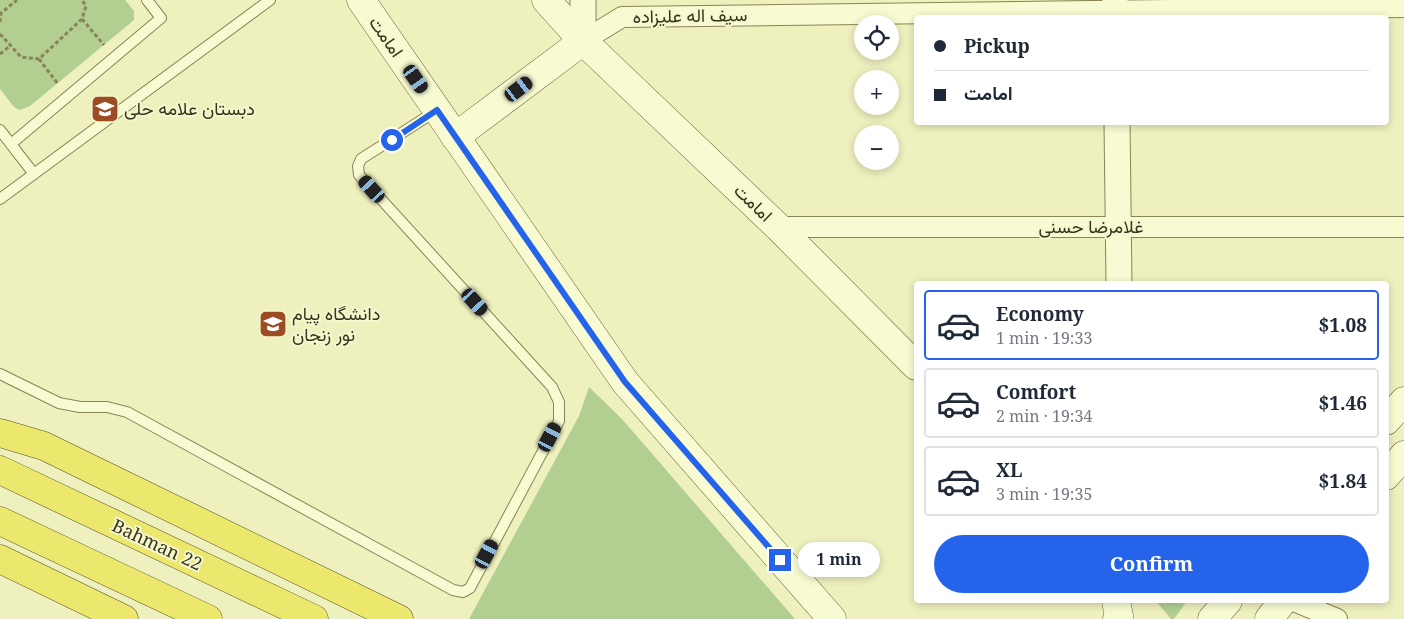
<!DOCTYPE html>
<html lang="en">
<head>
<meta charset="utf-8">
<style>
  :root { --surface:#fff; --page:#f2f2f3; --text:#1f2937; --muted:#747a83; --line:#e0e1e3; --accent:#2563eb }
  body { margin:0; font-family:"Noto Serif",Vazirmatn,serif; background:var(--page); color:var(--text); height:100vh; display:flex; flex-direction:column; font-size:19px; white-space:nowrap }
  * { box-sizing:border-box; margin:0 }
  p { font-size:16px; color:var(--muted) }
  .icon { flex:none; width:28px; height:28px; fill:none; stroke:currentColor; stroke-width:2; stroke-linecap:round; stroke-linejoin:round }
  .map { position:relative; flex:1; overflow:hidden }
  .panel { position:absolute; left:914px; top:281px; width:475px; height:322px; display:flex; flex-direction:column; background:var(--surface); border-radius:5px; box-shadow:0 2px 8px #0003 }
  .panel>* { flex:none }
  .banner { position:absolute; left:914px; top:15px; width:475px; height:110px; border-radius:5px; box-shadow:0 2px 8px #0003; display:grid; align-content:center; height:110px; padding:0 20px; background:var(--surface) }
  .fabs { position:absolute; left:854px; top:15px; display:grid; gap:10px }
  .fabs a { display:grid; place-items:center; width:45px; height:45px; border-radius:50%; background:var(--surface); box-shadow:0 2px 8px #0003; font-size:25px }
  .end { position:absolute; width:22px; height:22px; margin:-11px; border:6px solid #2563eb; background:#fff; box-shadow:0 0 0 2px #fff }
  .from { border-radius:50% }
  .bubble { position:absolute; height:35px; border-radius:18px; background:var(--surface); box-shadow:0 2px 8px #0003; font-size:16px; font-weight:700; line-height:35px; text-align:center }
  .car { position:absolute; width:15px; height:30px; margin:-15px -8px; border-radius:6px; box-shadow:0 0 4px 1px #0007; background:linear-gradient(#222 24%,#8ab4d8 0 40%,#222 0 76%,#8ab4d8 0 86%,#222 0) }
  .banner b { display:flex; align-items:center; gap:18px; height:48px; font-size:19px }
  .banner b+b { border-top:1px solid var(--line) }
  .banner i { width:12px; height:12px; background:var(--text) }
  ul { padding:9px 0 0; list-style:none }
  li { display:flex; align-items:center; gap:15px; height:70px; margin:0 10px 8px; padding:0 10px; border:2px solid var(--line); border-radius:5px }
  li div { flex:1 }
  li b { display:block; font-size:19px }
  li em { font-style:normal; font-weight:700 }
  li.current { border-color:var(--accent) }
  li>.icon { width:45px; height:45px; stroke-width:1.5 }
  .primary-button { display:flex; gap:10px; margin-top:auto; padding:10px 20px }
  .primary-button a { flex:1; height:58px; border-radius:30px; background:var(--accent); color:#fff; font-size:20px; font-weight:700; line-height:58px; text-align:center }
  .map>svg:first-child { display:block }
  .green { fill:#b2cf91 }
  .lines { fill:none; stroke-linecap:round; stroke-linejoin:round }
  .service-casing { stroke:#898456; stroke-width:12 }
  .minor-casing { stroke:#898456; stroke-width:22 }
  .tertiary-casing { stroke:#898456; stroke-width:27 }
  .secondary-casing { stroke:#6b6439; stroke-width:29 }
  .trunk-casing { stroke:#574f2a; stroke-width:29 }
  .path { stroke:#898456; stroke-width:3; stroke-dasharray:4 2.5; stroke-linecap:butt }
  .service { stroke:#f8fbd1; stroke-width:10 }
  .minor { stroke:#f8fbd1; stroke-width:20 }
  .tertiary { stroke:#f8fbd1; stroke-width:25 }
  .secondary { stroke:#f8fbd1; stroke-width:28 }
  .trunk { stroke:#ece86d; stroke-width:28 }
  .route { stroke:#2563eb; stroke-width:6 }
  .labels { text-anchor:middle; stroke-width:4; stroke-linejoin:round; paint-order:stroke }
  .street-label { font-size:18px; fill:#38331b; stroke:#f5f7ce }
  .poi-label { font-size:18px; fill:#38331b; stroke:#f5f7ce; text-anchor:start }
</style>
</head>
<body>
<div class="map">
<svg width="1404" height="619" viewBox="0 0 1404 619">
  <rect width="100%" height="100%" fill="#eef0be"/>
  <g class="green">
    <path d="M0,0h125l9,11v9l-104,86 -10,4 -6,-3 -14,-18z"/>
    <path d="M589,387l33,32 173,200h-326l110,-203z"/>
    <path d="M1156,601h31l-13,18h-3z"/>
  </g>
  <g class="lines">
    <defs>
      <g id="service">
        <path d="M0,130l34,44"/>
        <path d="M11,144l150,-126 -14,-18"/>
        <path d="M0,199l270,-199"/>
        <path d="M0,374l59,29 21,4h27l20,5 326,178 10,2 7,-4 89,-167v-19l-7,-15 -193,-212 -1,-9 3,-7 75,-48"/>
      </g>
      <g id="minor">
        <path d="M583,41l39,-24 782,-10"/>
        <path d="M778,227h626"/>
        <path d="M1294,601l43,18"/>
      </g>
      <g id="tertiary">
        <path d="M583,0v41"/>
        <path d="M1115,0l1,18"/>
        <path d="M1117,122l2,162"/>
      </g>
      <g id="secondary">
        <path d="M361,0l264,382 207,237"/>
        <path d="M546,0l37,41 195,186 138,139"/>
        <path d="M455,137l128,-96"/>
        <path d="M1386,421l18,-20"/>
        <path d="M1386,476l18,-21"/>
        <path d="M1116,601l3,15 -2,3"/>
        <path d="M1212,619l16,-18"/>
        <path d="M1269,619l14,-18"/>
      </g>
      <g id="trunk">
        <path d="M0,433l44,13 355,173"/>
        <path d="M0,470l314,149"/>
        <path d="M0,521l208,98"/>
        <path d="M0,559l124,60"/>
      </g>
    </defs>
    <use href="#service" class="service-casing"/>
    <use href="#minor" class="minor-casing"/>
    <use href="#tertiary" class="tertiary-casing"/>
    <use href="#secondary" class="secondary-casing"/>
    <use href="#trunk" class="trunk-casing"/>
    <g class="path">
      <path d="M82,19l22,26"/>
      <path d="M0,22l1,-9 16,-13"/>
      <path d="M0,34l21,23 18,2 43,-40 4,-13 -4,-6"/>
      <path d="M0,54l10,-8"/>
      <path d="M39,59l19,25"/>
    </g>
    <use href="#service" class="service"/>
    <use href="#minor" class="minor"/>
    <use href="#tertiary" class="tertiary"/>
    <use href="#secondary" class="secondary"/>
    <use href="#trunk" class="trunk"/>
  </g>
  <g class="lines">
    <path class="route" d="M392,140l45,-30 188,272 155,178"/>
  </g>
  <defs>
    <symbol id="school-square" viewBox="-11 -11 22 22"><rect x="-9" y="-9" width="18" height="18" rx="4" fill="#9c4c22" stroke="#f5f7ce"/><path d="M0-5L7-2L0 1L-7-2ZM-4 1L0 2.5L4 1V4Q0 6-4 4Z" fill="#fff"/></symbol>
    <symbol id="university-square" viewBox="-11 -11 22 22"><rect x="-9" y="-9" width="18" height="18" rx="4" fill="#9c4c22" stroke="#f5f7ce"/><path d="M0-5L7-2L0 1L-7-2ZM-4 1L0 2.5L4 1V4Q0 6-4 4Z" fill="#fff"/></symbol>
  </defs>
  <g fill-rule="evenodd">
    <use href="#school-square" x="89" y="93" width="32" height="32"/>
    <use href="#university-square" x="257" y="308" width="32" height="32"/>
  </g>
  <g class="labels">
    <g class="street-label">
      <text transform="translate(690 16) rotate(-1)" y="6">سیف اله علیزاده</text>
      <text transform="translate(386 37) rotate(55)" y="6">امامت</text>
      <text transform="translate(753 203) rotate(44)" y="6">امامت</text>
      <text x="1091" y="233">غلامرضا حسنی</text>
      <text transform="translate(157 545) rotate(25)" y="6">Bahman 22</text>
    </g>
    <g class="poi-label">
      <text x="124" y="115">دبستان علامه حلی</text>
      <text x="292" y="320">دانشگاه پیام<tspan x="292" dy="21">نور زنجان</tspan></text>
    </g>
  </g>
</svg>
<div class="fabs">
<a><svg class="icon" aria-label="locate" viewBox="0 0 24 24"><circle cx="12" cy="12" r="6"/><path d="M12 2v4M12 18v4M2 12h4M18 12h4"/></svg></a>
<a>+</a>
<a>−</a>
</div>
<i class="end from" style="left:392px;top:140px"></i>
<i class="end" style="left:780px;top:560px"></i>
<div class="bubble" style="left:798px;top:542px;width:82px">1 min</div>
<i class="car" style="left:416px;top:79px;rotate:145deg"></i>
<i class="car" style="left:519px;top:89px;rotate:53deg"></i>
<i class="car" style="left:372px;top:189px;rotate:318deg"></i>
<i class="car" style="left:475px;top:302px;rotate:138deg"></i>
<i class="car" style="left:550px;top:437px;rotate:28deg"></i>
<i class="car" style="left:487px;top:554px;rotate:28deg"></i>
<div class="banner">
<b><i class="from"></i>Pickup</b>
<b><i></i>امامت</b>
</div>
<section class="panel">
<ul>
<li class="current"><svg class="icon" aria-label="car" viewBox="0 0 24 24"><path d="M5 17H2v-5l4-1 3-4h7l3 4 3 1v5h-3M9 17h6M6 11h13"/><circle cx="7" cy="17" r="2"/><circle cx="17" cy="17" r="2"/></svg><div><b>Economy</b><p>1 min · 19:33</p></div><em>$1.08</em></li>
<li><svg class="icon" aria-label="car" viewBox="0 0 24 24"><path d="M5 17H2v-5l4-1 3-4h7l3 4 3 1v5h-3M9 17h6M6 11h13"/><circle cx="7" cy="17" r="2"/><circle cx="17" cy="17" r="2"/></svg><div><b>Comfort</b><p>2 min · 19:34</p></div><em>$1.46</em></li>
<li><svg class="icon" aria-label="car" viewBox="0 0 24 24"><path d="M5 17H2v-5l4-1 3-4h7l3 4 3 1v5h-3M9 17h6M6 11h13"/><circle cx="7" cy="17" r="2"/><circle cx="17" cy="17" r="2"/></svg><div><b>XL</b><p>3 min · 19:35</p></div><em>$1.84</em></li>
</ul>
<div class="primary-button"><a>Confirm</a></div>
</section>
</div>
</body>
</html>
